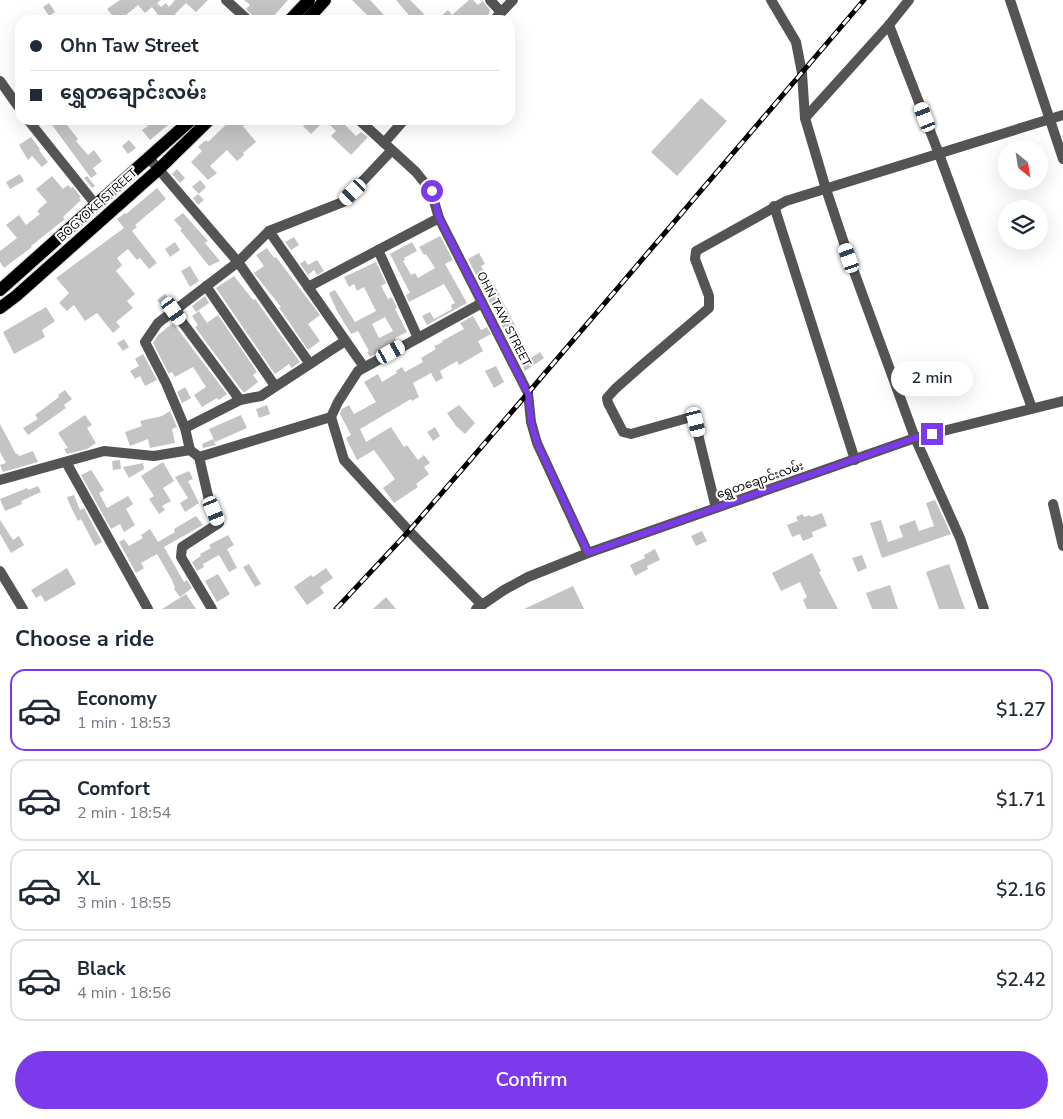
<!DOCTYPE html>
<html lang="en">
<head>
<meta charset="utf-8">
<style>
  :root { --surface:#fff; --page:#f2f2f3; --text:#1f2937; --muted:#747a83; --line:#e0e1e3; --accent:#7c3aed }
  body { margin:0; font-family:"Nunito Sans","Noto Sans Myanmar",sans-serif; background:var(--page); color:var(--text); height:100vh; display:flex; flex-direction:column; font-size:19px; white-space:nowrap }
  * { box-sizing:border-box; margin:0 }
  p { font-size:16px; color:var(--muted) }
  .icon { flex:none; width:28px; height:28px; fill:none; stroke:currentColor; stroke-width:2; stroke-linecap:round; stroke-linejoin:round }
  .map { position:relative; height:609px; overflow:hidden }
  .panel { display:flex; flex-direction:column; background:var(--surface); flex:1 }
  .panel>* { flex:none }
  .banner { position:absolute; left:15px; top:15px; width:500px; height:110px; border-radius:15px; box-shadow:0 5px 20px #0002; display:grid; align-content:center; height:110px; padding:0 15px; background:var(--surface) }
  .needle { width:32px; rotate:150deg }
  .buttons { position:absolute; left:998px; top:140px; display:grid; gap:10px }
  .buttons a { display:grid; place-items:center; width:50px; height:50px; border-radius:50%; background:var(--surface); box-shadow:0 5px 20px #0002; font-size:25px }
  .end { position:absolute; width:22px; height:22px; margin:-11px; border:6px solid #7c3aed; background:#fff; box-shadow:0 0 0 2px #fff }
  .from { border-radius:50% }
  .bubble { position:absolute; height:35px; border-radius:18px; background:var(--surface); box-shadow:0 5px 20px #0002; font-size:16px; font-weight:600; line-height:35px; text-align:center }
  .car { position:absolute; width:15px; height:30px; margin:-15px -8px; border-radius:6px; box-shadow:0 0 4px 1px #0007; background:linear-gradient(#fff 24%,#345 0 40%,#fff 0 76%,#345 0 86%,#fff 0) }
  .banner b { display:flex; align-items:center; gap:18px; height:48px; font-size:19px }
  .banner b+b { border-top:1px solid var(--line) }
  .banner i { width:12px; height:12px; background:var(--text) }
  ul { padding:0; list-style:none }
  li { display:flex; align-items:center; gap:15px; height:82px; margin:0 10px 8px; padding:0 5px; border:2px solid var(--line); border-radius:15px }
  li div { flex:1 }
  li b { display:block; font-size:19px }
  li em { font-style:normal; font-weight:600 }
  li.current { border-color:var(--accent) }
  li>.icon { width:45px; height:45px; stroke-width:1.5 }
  h2 { padding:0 15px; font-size:22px; line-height:60px }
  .button { display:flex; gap:10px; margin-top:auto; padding:10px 15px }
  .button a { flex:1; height:58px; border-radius:30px; background:var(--accent); color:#fff; font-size:20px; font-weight:600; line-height:58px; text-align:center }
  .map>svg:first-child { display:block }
  .building { fill:#c4c4c4; fill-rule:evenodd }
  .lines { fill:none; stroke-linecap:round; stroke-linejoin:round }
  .primary-casing { stroke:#dbdbdb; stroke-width:14 }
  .minor { stroke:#545454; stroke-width:10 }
  .primary { stroke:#000; stroke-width:12 }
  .rail-casing { stroke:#000; stroke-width:5 }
  .rail { stroke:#fff; stroke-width:3; stroke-dasharray:9; stroke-linecap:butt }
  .route { stroke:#7c3aed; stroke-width:6 }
  .labels { text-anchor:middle; stroke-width:4; stroke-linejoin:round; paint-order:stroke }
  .street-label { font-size:12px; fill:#000; stroke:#fff }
</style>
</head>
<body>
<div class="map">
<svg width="1063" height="609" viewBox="0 0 1063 609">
  <rect width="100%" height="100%" fill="#fff"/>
  <g class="building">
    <path d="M120,0h41l-4,3 4,4 5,-4 3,4 6,-7h33l-12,12 -10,-9 -11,11 1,3 -4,3h-10l-10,-13 -7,6 -7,-8 -12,10 4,5h-14l-9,-11z"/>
    <path d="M244,0h44l-18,20h-13l-11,-11 4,-4z"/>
    <path d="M352,0h18l14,15 -1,1 4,4h-15z"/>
    <path d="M396,0h14l14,14 -6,6h-5z"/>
    <path d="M469,0h4l5,5 5,-4 7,9 -3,10h-50l11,-10 4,5z"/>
    <path d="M49,3l6,9 -6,4 -6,-9z"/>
    <path d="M701,98l26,23 -50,55 -26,-24z"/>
    <path d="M58,120h5l15,19 -2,2 12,14 6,-5 8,11 -9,7 4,6 -6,4 -39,-53z"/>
    <path d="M150,120h24l-24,20 -8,-10 6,-4 -2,-3z"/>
    <path d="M231,120h19l-7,6 13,16 -13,11 1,2 -7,6 -10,-11 -17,16 7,7 -9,7 -17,-18 11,-11 -4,-4 8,-7 2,2z"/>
    <path d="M309,120h31l16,16 5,-4 7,5 -17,18 -20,-19 5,-5 -11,-11 -14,14 -8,-8z"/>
    <path d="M31,137l9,12 -1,1 9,12 -6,5 -10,-11 -4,4 -9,-15z"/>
    <path d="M129,140l7,8 -8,6 -6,-8z"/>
    <path d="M177,169l8,9 -5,5 -8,-9z"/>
    <path d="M20,174l4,7 -14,8 -4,-7z"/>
    <path d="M52,176l11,13 5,-4 3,3 2,-1 8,10 -2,1 2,2 -18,17 2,2 -34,27 1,1 -28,21 -4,-6v-11l17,-13 -11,-13 13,-10 7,10 14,-11 -3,-3 10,-9 -11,-13z"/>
    <path d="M87,176l8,10 -3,2 -8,-10z"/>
    <path d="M200,180l6,7 -7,7 -7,-7z"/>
    <path d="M157,188l9,11 -31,26 2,2 -5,4 25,32 -8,6 -9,-11 -3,2 -9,-11 -11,9 5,7 -6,6 19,23 -8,7 6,7 -17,14 4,5 -7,6 -16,-20 -12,8 -11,-16 -7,6 -8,-8 10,-10 -13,-15 68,-50 -7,-9 8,-6 1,1z"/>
    <path d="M198,194l6,6 -6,5 -5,-7z"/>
    <path d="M183,213l25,28 -3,2 15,18 -11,5 -29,-36 2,-1 -8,-9z"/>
    <path d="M440,236l13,24 -8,4 22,39 -40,22 -5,-9 8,-4 4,7 18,-10 -1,-4 4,-2 -11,-19 -35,18 -3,-7 4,-2 -20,-39 22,-12 5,9 -13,7 1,2 -2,1 8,14 4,-2 3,5 17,-10 -9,-14 -2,1 -5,-8z"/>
    <path d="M294,237l5,8 -8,5 -6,-8z"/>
    <path d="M175,242l5,8 -10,7 -5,-8z"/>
    <path d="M267,248l7,10 2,-1 44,58 -12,9 12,17 -12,9 -23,-34 -6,-8 2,-1 -27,-34 10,-7 -8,-11z"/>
    <path d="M479,253l6,11 -4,2 11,19 2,-1 28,55 -5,3 11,18 12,-8 4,6 -19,13 -57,-112z"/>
    <path d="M305,260l3,5 9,-5 7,11 -7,4 -3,-5 -6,5 -8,-11z"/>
    <path d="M376,262l10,21 -5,3 7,13 4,-2 5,11 -2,1 12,23 -12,6 2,4 -27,15 -3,-5 2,-1 -11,-20 -7,3 -14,-23 -8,-18 6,-3 20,32 21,-11 -12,-24 -7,4 -3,-7 -5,3 -5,-10zM385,317l8,14 -14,7 -7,-14z"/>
    <path d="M190,266l9,15 -9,6 -9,-16z"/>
    <path d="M234,276l19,24 2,-1 45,63 -8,6 -3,-4 -14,10 -59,-86z"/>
    <path d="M165,294l5,6 -8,6 -5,-6z"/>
    <path d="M205,296l4,7 -13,9 -4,-6z"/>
    <path d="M46,307l9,14 -13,9 3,7 -31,17 -11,-22z"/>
    <path d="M199,311l8,12 11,-8 39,57 -4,3 5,7 -13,10h-2l-48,-65 3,-2 -6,-9z"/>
    <path d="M473,316l8,14 6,-3 4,7 -13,7 5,10 -24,14 -2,-4 -17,10 3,7 -7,4 -5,-9 -18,10 6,14 -7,4 -1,-2 -51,30 6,13 25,-15 13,20 3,-2 11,15 6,-5 6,8 -6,4 5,7 -13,10 2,3 -24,16 -11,-15 12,-9 -21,-29 -17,10 -11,-22 5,-3 -11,-21 2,-5 7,-4 5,9 22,-12 -12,-20 14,-8 4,8 15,-9 -1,-2 6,-4 3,5 18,-10 -2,-4 15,-9 -2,-3 9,-4 -1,-1 22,-12 -4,-6z"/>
    <path d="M173,323l54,71 -8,6 -2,-2 -15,9 -8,-12 12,-8 -13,-20 -18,10 -3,-5 -3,2 -16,-31 5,-8z"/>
    <path d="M124,339l5,8 -6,4 -6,-8z"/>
    <path d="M143,354l14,26 -12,6 -5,-10 -5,3 -5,-8 9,-5 -4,-7z"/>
    <path d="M496,366l8,16 -10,6 -9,-17z"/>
    <path d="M185,387l6,11 -9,5 -5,-11z"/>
    <path d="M65,390l7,9 -8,6 2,3 -38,27 -5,-7 15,-9 -3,-4 24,-18 -1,-2z"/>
    <path d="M267,405l3,9 -11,4 -3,-9z"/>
    <path d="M459,405l16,18 -10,11 -9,-8 -9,-13z"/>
    <path d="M170,411l7,16 -5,2 3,14 -25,5 -2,-9 -18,7 -5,-14 17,-6 -2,-5 22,-5z"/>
    <path d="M85,415l7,10 -5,3 9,15 -9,6 -20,5 -3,-5 4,-1 -10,-15z"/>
    <path d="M241,415l6,13 -32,14 -6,-13z"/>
    <path d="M0,424l16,30h2l1,2 14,-5 5,11 -35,10 -3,-7 6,-2 -6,-11z"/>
    <path d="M435,427l5,9 -7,5 -6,-9z"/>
    <path d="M213,439l3,6 -13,3 -1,-4z"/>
    <path d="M120,460l1,9 -8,1 -1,-9z"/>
    <path d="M163,462l11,19 -11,7 8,13 -9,5 3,4 -6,4 -10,-15 5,-3 -13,-20z"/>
    <path d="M143,463l1,6 -15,9 -6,-11z"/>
    <path d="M91,470l13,20 -5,3 8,15 21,-12 5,8 -7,5 9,16 -11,7 -4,-8 -9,5 -30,-54z"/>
    <path d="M189,471l4,8 -5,2 11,22 -14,9 -5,-9 8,-5 -13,-21z"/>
    <path d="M38,486l3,6 -20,9 1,3 -17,7 -5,-12 27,-11 1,2z"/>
    <path d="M74,495l6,15 4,-2 18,34 -7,4 -14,-27 -3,2 -9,-18 -2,-6z"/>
    <path d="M935,500l16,34 -69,24 -12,-35 11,-3 7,22 15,-5 -4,-11 16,-6 4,11 15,-5 -8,-23z"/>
    <path d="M822,513l5,13 -15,6 1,5 -10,4 -3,-7 -8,3 -5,-12 11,-4 -2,-4 7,-3 1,3 6,-2 1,2z"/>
    <path d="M196,516l7,9 -39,22 20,35 3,-2 5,8 -12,9 -6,-8 1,-1 -3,-8 -15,-26 -16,9 3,5 -8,5 -17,-31 5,-3 5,7 14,-8 -2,-3 9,-6 8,13 17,-10 -1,-3z"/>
    <path d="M0,520l13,20 6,-4 5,9 -13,8 -11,-19z"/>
    <path d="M702,531l5,10 -11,5 -5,-10z"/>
    <path d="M228,535l6,10 -7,4 10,19 -8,4 -10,-17 -16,9 1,3 -7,4 -5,-9 9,-6 -1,-2 11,-6 -2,-3z"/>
    <path d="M655,549l5,11 -13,6 1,3 -13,7 -5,-11 15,-7 -1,-3z"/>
    <path d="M812,553l9,18 -2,1 19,37h-31l-4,-9 4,-3 -7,-15 -19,9 -9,-18z"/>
    <path d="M862,555l5,13 -9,4 -6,-14z"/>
    <path d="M249,564l12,20 -6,3 -12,-20z"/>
    <path d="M949,564l16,45h-26l-13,-37z"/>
    <path d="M67,568l9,16 -31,18 -4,-7 -5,3 -5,-8z"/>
    <path d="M326,568l7,10 -13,9 4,6 -17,12 -13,-18 17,-12 2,2z"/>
    <path d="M218,574l12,20 -13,8 -12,-21z"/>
    <path d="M890,585l8,24h-26l-6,-16z"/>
    <path d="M573,586l11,23h-60l34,-16z"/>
    <path d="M186,594l10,15h-34z"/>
    <path d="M386,597l10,12h-23z"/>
  </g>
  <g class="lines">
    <defs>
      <g id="primary">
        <path d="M290,20l19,-20"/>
        <path d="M307,20l18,-20"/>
        <path d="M0,290l191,-170"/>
        <path d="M0,308l16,-12 143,-127 50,-49"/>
      </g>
    </defs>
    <use href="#primary" class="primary-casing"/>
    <g class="minor">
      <path d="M226,0l22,20"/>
      <path d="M490,0l11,12"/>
      <path d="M771,0l25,42 6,31 3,45 21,71 23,69 66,180 45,100 24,71"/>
      <path d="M1010,0l53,159"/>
      <path d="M494,20l19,-20"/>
      <path d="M889,25l50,129 93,254"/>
      <path d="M0,81l20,28"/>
      <path d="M805,118l84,-93 20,-25"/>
      <path d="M28,120l68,85"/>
      <path d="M359,120l57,52 15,19 8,27 89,175 3,29 6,21 51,110"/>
      <path d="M384,143l20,-23"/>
      <path d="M149,158l89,104 72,102"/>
      <path d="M774,206l81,254"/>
      <path d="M269,231l95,136"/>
      <path d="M378,250l40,88"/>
      <path d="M206,286l69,100"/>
      <path d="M308,287l131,-69"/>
      <path d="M174,311l66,89"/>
      <path d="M345,341l-84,55 -21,4 -55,28 -19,-45 -21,-41 13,-19 80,-61 31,-31 74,-29 48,-51"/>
      <path d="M185,428l5,22"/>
      <path d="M199,457l132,-40"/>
      <path d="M66,462l82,147"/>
      <path d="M0,480l104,-29 50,5 36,-6 9,7 10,43 10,23 -37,24 -1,10 31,52"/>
      <path d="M1053,504l10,42"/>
      <path d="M716,508l-22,-90 -3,-1 -60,17 -8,-2 -15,-29 -1,-5 8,-9 26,-23 68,-58v-12l-14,-37 1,-8 90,-50 277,-86"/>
      <path d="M0,571l23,38"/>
      <path d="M482,605l-73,-74 -65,-71 -13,-43 7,-15 20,-31 124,-68"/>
      <path d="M476,609l28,-19 24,-13 60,-24 327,-115 148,-37"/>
    </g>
    <use href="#primary" class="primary"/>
    <defs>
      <path id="rail" d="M336,609l73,-78 119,-138 336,-393"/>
    </defs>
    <use href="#rail" class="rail-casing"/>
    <use href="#rail" class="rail"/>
  </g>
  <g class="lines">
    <path class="route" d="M432,191l7,27 89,176 3,28 6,21 51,110 327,-115 17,-4"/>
  </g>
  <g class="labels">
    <g class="street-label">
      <text transform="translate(97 205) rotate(-42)" y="4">BOGYOKE STREET</text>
      <text transform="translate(504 319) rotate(63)" y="4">OHN TAW STREET</text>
      <text transform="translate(760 480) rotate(-19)" y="4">ရွှေတချောင်းလမ်း</text>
    </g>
  </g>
</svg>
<div class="buttons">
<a><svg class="needle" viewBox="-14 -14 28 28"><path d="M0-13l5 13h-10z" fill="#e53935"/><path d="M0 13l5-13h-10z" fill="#747a83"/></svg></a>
<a><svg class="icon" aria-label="layers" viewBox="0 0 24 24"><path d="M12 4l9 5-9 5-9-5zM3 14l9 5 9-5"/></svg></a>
</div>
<i class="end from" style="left:432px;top:191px"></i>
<i class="end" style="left:932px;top:434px"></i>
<div class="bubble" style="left:891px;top:361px;width:82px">2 min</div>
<i class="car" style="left:925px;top:117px;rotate:339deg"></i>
<i class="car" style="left:353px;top:192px;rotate:226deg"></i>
<i class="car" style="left:849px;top:258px;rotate:341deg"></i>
<i class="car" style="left:174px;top:311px;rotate:144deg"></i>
<i class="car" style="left:391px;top:352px;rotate:61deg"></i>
<i class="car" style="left:696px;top:422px;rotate:166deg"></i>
<i class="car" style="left:214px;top:511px;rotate:157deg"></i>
<div class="banner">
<b><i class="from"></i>Ohn Taw Street</b>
<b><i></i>ရွှေတချောင်းလမ်း</b>
</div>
</div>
<section class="panel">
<h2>Choose a ride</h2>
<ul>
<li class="current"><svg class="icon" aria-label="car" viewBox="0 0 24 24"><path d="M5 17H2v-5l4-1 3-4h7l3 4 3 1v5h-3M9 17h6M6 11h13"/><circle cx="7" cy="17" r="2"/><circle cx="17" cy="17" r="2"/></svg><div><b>Economy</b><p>1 min · 18:53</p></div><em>$1.27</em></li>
<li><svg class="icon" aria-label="car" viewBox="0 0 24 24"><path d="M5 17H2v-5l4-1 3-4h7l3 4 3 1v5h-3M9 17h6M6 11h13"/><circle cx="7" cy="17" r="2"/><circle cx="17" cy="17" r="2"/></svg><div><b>Comfort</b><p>2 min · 18:54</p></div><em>$1.71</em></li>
<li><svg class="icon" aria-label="car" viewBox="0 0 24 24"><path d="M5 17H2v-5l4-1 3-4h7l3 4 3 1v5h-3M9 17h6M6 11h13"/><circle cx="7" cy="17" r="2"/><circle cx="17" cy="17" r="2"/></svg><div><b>XL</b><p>3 min · 18:55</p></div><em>$2.16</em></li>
<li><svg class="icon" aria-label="car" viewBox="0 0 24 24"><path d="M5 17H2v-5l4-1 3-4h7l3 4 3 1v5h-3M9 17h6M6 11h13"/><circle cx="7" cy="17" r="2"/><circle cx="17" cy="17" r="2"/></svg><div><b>Black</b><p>4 min · 18:56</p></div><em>$2.42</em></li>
</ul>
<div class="button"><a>Confirm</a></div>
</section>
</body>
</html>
